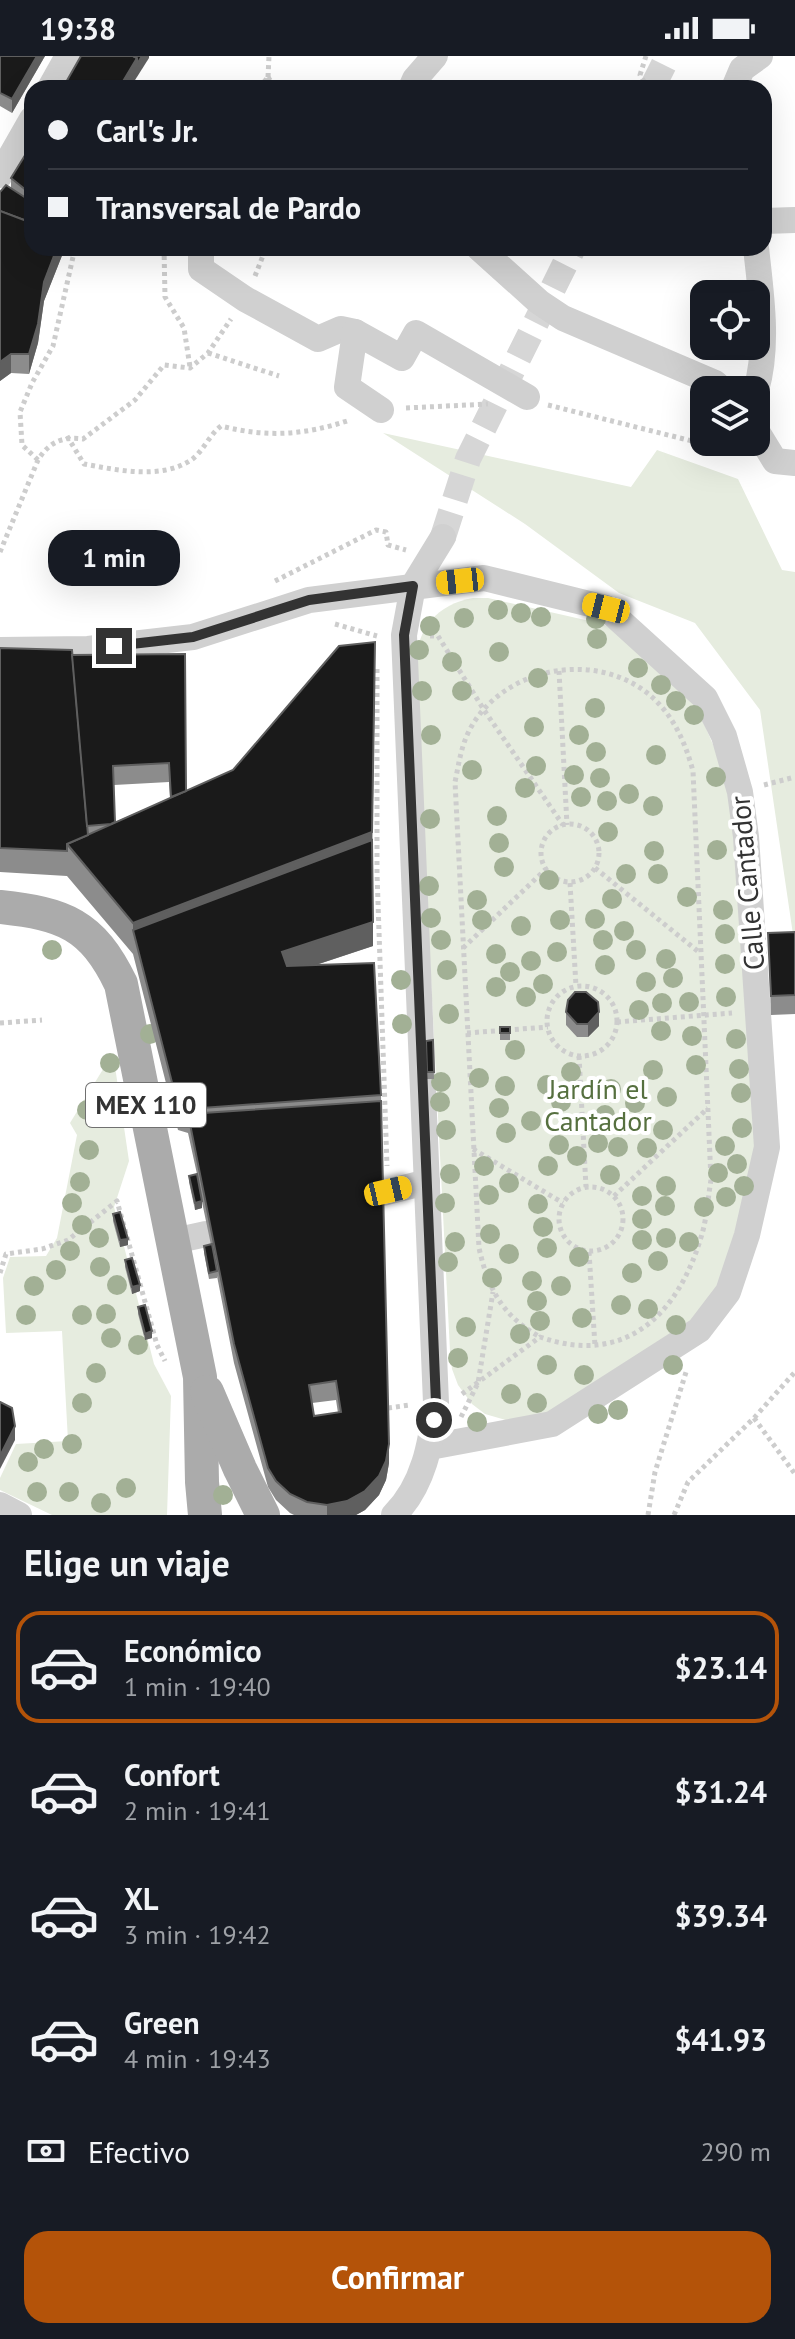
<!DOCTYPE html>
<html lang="es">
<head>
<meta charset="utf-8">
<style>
  :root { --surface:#171b24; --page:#242831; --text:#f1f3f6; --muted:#9ea1a6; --line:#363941; --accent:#b45309 }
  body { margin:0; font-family:"PT Sans",sans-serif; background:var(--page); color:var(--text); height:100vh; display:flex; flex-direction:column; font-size:30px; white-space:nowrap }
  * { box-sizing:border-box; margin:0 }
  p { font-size:26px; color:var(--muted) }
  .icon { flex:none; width:44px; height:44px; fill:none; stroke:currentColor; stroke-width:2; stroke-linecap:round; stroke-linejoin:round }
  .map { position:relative; height:1459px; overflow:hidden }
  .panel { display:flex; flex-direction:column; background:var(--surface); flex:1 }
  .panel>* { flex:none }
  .banner { position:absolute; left:24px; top:24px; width:748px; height:176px; border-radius:24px; box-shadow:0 8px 32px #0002; display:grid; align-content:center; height:176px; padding:0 24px; background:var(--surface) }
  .tools { position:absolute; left:690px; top:224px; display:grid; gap:16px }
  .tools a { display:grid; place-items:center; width:80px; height:80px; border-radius:16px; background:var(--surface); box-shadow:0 8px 32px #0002; font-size:40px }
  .end { position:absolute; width:36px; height:36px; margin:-18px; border:10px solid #333; background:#fff; box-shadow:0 0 0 4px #fff }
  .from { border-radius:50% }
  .bubble { position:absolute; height:56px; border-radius:24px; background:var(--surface); box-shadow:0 8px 32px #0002; font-size:26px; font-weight:700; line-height:56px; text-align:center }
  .car { position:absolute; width:24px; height:48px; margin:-24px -12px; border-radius:10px; box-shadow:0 0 6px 2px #0007; background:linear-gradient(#f5c518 24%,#345 0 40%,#f5c518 0 76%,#345 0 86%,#f5c518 0) }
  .banner b { display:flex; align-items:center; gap:28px; height:76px; font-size:30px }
  .banner b+b { border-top:2px solid var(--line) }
  .banner i { width:20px; height:20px; background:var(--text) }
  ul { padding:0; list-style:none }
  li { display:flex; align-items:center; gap:24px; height:112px; margin:0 16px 12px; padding:0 8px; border:4px solid transparent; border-radius:24px }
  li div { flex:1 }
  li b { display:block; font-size:30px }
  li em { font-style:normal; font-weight:700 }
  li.on { border-color:var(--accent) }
  li>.icon { width:72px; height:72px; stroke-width:1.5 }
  h2 { padding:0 24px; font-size:36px; line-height:96px }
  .pay { display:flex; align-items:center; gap:20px; height:88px; padding:0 24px; font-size:30px }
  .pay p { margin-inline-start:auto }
  .button { display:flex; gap:16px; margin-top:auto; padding:16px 24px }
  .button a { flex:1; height:92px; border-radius:24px; background:var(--accent); color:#fff; font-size:32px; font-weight:700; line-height:92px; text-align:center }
  .status { display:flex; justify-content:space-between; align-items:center; height:56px; padding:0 40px; background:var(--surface); direction:ltr }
  .status svg { height:22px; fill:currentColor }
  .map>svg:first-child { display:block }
  .green { fill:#e6ecdf }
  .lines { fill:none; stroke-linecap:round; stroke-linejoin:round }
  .minor-tunnel { stroke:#d6d6d6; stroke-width:26; stroke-dasharray:26 13; stroke-linecap:butt }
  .path { stroke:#cdcdcd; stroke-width:5; stroke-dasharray:4 4; stroke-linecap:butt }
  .minor { stroke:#d0d0d0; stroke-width:26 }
  .major { stroke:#ababab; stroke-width:34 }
  .tree { fill:#a2b095 }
  .wall { fill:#8c8c8c; fill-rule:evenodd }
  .shaded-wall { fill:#5f5f5f }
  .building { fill:#1a1a1a; stroke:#5f5f5f; stroke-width:2; fill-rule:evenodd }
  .route { stroke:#333; stroke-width:10 }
  .labels { text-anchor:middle; stroke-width:8; stroke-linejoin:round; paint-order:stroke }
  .shield { fill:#fff; stroke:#707070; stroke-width:2 }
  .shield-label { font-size:26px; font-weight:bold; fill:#333 }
  .street-label { font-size:28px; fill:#333; stroke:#fff }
  .park-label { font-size:28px; fill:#56703f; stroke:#fff }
</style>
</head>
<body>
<div class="status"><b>19:38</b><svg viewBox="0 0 49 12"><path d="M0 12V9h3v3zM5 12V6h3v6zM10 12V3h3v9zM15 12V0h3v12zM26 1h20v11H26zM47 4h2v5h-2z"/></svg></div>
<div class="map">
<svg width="795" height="1459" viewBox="0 0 795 1459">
  <rect width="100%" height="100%" fill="#fff"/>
  <g class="green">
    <path d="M383,377l248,54 26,-37 81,29 44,91 13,2v376l-35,-238 -65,-87 -76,-30 -94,-69z"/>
    <path d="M473,542h15l115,26 19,11 72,66 28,64 15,71 22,294 -33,147 -24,36 -149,101 -37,9 -31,-9 -13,-10 -14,-19 -6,-16 -2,-18 -35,-686c2,-36 22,-61 58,-67z"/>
    <path d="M113,997l16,108 -15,46 40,157 17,32 -4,119h-115l-52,-25v-12l16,-34 52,-3 -6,-110 -56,2 -3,-55 7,-21 36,-1 11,-18 20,-103 -7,-12z"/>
  </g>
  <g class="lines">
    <g class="minor-tunnel">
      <path d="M652,32l16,-32"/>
      <path d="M443,481l25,-78 105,-211"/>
    </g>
    <g class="path">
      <path d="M646,0l-6,19 8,13"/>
      <path d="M268,21l1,-21"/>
      <path d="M268,21l7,11"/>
      <path d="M259,32l9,-11"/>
      <path d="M164,192l1,49 19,31 6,39"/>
      <path d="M255,220l11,-28"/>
      <path d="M208,297l71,23"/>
      <path d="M548,349l192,48"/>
      <path d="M406,352l82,-4"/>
      <path d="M67,380l17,28c33,6 77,16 107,-4 12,-8 18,-25 30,-34 47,12 84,9 129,-6"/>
      <path d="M38,404l-16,-15 -2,-33 12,-29 21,-37 22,-98"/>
      <path d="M0,496l38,-92c11,-18 25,-24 45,-21l52,-39 29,-35 26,3 18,-15 23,-34"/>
      <path d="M275,525l101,-51 10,2 2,13 18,5"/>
      <path d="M335,568l42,12"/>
      <path d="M430,580h8l46,74 79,115"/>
      <path d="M377,613v204l10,293"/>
      <path d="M559,615l8,154"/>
      <path d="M764,729l31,-8"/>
      <circle cx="570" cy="797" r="29"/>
      <path d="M595,812l105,85"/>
      <path d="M570,827l6,103"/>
      <path d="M463,892l83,-79"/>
      <circle cx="582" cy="965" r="35"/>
      <path d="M617,966l115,-9"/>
      <path d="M0,967l42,-3"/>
      <path d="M467,977l81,-6"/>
      <path d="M579,1000l7,131"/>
      <path d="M473,1093l90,54"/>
      <circle cx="591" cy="1163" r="32"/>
      <path d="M614,1140l94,-88"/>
      <path d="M589,1196l6,94"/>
      <path d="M0,1217l6,-19 36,-5 26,-9 49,-39 40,144 8,16"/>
      <path d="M462,1338l78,-57c86,30 139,-23 162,-103 5,-17 6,-37 9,-54l-18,-409c-8,-29 -19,-54 -41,-74 -54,-48 -148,-31 -182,32 -9,17 -11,34 -15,53l24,466c9,40 23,68 61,89"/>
      <path d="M388,1352l22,-3"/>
      <path d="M461,1361l17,-34 15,-91"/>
      <path d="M754,1362l41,56"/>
      <path d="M648,1459l7,-43 32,-103"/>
      <path d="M674,1459l14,-33 66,-64 41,-46"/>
    </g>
    <g class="minor">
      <path d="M50,32l18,-32"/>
      <path d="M411,32l4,-9 20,-23"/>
      <path d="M734,32l8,-19 18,-13"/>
      <path d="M0,119l32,-56"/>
      <path d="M764,165l31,-1"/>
      <path d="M201,192v21l44,30 73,40 23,-10 14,3"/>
      <path d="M479,192l60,54 24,16 152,65 8,7"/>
      <path d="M756,334c13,-44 5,-97 0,-142"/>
      <path d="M381,354l-34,-23 8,-55 47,26 14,-25 111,64"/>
      <path d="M756,374l19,31 20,2"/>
      <path d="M0,594l88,-1 105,-12 116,-37 175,-22 122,30 99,90 19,38 16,56 6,45 21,310 -20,88 -19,57 -29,38 -147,94 -122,23"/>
      <path d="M383,1137l44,-11"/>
      <path d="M174,1185l32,-7"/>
      <path d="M0,1449l19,10"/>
      <path d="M394,1459c30,-30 37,-72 42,-112l-32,-768 9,-49 30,-49"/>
    </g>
    <g class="major">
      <path d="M0,851c64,7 92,17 121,77l79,393 2,105 3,33"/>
      <path d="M207,1336l33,77 23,46"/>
    </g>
  </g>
  <g class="tree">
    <circle cx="498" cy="554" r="10"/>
    <circle cx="521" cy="557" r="10"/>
    <circle cx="541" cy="561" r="10"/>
    <circle cx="464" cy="562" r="10"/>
    <circle cx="596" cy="563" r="10"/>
    <circle cx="430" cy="570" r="10"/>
    <circle cx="597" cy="583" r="10"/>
    <circle cx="419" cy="594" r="10"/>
    <circle cx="499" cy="596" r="10"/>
    <circle cx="452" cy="606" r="10"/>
    <circle cx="638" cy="612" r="10"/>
    <circle cx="538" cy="622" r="10"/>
    <circle cx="661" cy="629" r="10"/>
    <circle cx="422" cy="635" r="10"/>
    <circle cx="462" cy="635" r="10"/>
    <circle cx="676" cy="645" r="10"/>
    <circle cx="595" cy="652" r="10"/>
    <circle cx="694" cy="659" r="10"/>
    <circle cx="534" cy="671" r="10"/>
    <circle cx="431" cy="679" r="10"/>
    <circle cx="579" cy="679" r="10"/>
    <circle cx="596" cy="696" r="10"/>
    <circle cx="656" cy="699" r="10"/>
    <circle cx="536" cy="710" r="10"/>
    <circle cx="472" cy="714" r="10"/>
    <circle cx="574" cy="719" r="10"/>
    <circle cx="716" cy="721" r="10"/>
    <circle cx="600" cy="722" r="10"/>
    <circle cx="525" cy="732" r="10"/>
    <circle cx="629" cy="738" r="10"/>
    <circle cx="581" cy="741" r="10"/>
    <circle cx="607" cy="745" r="10"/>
    <circle cx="653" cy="750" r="10"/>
    <circle cx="497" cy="760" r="10"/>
    <circle cx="430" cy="763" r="10"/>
    <circle cx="608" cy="776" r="10"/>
    <circle cx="499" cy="787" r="10"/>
    <circle cx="717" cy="794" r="10"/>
    <circle cx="654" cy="795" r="10"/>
    <circle cx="504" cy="811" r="10"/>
    <circle cx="626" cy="818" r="10"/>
    <circle cx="658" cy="818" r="10"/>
    <circle cx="549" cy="824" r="10"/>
    <circle cx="429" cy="830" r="10"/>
    <circle cx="687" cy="841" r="10"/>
    <circle cx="612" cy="843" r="10"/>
    <circle cx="477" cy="844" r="10"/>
    <circle cx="723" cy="854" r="10"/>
    <circle cx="431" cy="862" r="10"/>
    <circle cx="595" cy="863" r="10"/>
    <circle cx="482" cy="864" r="10"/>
    <circle cx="560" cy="864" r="10"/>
    <circle cx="521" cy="870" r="10"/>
    <circle cx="624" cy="875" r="10"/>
    <circle cx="725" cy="878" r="10"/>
    <circle cx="441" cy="884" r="10"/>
    <circle cx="603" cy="884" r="10"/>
    <circle cx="52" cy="894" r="10"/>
    <circle cx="636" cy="894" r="10"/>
    <circle cx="557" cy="896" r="10"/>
    <circle cx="496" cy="898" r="10"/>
    <circle cx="666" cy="903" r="10"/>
    <circle cx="531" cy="905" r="10"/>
    <circle cx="725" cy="908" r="10"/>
    <circle cx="605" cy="909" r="10"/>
    <circle cx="447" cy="914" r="10"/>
    <circle cx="510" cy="916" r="10"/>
    <circle cx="673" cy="922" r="10"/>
    <circle cx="401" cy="924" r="10"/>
    <circle cx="646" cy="926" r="10"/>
    <circle cx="543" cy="928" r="10"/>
    <circle cx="496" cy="931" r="10"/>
    <circle cx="526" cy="941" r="10"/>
    <circle cx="726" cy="941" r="10"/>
    <circle cx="689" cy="946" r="10"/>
    <circle cx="662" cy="947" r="10"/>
    <circle cx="639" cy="954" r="10"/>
    <circle cx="449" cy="958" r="10"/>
    <circle cx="402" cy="968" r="10"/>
    <circle cx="661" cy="975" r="10"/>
    <circle cx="150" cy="978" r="10"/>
    <circle cx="692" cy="980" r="10"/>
    <circle cx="736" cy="983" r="10"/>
    <circle cx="515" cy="994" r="10"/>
    <circle cx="110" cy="1007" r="10"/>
    <circle cx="696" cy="1009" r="10"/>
    <circle cx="739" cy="1013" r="10"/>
    <circle cx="653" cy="1014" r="10"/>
    <circle cx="571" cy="1016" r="10"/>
    <circle cx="479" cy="1022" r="10"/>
    <circle cx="441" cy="1026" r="10"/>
    <circle cx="547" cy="1029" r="10"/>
    <circle cx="505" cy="1030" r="10"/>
    <circle cx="611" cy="1033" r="10"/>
    <circle cx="741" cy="1037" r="10"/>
    <circle cx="107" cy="1040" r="10"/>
    <circle cx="667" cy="1041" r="10"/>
    <circle cx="440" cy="1046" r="10"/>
    <circle cx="561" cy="1046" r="10"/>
    <circle cx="635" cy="1047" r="10"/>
    <circle cx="499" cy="1052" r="10"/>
    <circle cx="87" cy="1054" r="10"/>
    <circle cx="605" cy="1059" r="10"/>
    <circle cx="531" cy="1065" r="10"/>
    <circle cx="742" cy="1072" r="10"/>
    <circle cx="446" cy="1074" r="10"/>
    <circle cx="663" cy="1074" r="10"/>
    <circle cx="506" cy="1077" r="10"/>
    <circle cx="598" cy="1087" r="10"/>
    <circle cx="559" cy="1089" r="10"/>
    <circle cx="725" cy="1090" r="10"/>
    <circle cx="618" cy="1091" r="10"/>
    <circle cx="647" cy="1092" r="10"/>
    <circle cx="89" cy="1094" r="10"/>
    <circle cx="577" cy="1100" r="10"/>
    <circle cx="737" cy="1108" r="10"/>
    <circle cx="484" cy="1110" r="10"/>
    <circle cx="548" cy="1110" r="10"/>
    <circle cx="718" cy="1117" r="10"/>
    <circle cx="450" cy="1118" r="10"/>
    <circle cx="610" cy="1119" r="10"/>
    <circle cx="80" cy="1126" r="10"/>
    <circle cx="509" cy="1127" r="10"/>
    <circle cx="666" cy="1130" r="10"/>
    <circle cx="744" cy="1130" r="10"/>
    <circle cx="489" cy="1139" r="10"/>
    <circle cx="642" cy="1140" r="10"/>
    <circle cx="726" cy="1141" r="10"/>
    <circle cx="72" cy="1147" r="10"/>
    <circle cx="445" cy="1147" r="10"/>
    <circle cx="538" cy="1148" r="10"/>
    <circle cx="665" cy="1150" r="10"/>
    <circle cx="704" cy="1151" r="10"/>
    <circle cx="642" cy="1163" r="10"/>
    <circle cx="82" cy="1169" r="10"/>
    <circle cx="543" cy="1171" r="10"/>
    <circle cx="490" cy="1178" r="10"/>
    <circle cx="99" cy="1182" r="10"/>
    <circle cx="666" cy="1182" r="10"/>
    <circle cx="642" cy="1184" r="10"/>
    <circle cx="455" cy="1186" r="10"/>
    <circle cx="689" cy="1186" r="10"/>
    <circle cx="547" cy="1192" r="10"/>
    <circle cx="70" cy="1195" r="10"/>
    <circle cx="509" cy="1198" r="10"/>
    <circle cx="579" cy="1201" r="10"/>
    <circle cx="658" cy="1205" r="10"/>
    <circle cx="448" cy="1206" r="10"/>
    <circle cx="100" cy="1211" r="10"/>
    <circle cx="56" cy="1214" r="10"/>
    <circle cx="632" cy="1217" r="10"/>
    <circle cx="492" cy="1222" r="10"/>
    <circle cx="532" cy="1225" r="10"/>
    <circle cx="117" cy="1229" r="10"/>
    <circle cx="34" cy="1230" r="10"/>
    <circle cx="561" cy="1230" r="10"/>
    <circle cx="537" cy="1245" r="10"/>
    <circle cx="621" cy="1249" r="10"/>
    <circle cx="648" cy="1253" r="10"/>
    <circle cx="106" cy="1258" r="10"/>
    <circle cx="26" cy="1259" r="10"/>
    <circle cx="82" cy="1259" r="10"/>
    <circle cx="582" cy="1262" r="10"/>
    <circle cx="540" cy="1265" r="10"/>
    <circle cx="676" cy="1269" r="10"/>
    <circle cx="466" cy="1271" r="10"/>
    <circle cx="520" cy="1278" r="10"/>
    <circle cx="111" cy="1282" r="10"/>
    <circle cx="138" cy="1289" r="10"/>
    <circle cx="458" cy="1302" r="10"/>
    <circle cx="547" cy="1309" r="10"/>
    <circle cx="673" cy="1309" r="10"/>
    <circle cx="96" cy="1317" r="10"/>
    <circle cx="584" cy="1319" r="10"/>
    <circle cx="511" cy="1338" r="10"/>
    <circle cx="82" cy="1347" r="10"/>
    <circle cx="537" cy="1347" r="10"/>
    <circle cx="618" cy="1354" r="10"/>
    <circle cx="598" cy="1358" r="10"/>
    <circle cx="477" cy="1366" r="10"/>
    <circle cx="72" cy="1388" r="10"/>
    <circle cx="44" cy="1393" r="10"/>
    <circle cx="28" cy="1406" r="10"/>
    <circle cx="126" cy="1432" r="10"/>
    <circle cx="37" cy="1436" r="10"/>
    <circle cx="69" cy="1436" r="10"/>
    <circle cx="223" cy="1439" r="10"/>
    <circle cx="101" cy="1447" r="10"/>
  </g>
  <g class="wall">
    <path d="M0,0h45l-33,57 -12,-7z"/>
    <path d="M32,88v104h33l-21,53 -6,42 -9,31 -18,-1 -11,8v-189l11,-4v-10z"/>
    <path d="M0,592l72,7 113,-1 1,137 186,62 1,93 -57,19 65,130 8,368 -3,17 -7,15 -14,15 -9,5h-62l-4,-2 -14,-13 -8,-13 -34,-124 -17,-87v2l-8,1 -5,-26v-7l7,-1 -9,-43v6l-7,2 -6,-28v-6l8,-2 -9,-41 -10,-3 -45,-176 -66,-78 -67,-4zM169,726l1,16 -55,24 -1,-37zM336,1344l2,13 -24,3 -2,-13z"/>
    <path d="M795,876v82l-24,1 -3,-82z"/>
    <path d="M566,956l33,14 -11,11h-11l-11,-12z"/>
    <rect x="500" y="971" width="10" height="13"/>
    <path d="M433,984l1,39h-7l-1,-38z"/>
    <path d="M113,1158l15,31 -8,2 -7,-26z"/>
    <path d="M125,1204l15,31 -8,3 -7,-27z"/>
    <path d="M138,1251l14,31 -7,2 -7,-26z"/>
  </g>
  <g class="shaded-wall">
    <path d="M37,0h8l-33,57v-14z"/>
    <path d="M142,0h7v2l-19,30h-11l18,-30z"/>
    <path d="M57,192h8l-21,53 -6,42 -9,31v-20l15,-72z"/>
    <path d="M11,298v19l-11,8v-19z"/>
    <path d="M375,618l-3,190 -239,66v-7z"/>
    <path d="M373,866v24l-91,30v-24z"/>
    <path d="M599,956v14l-11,11v-13z"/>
    <path d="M202,1145v7l-7,2v-7z"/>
    <path d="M128,1183v6l-8,2v-7z"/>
    <path d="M140,1229v6l-8,3v-7z"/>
    <path d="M152,1275v7l-7,2v-6z"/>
    <path d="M15,1370v14l-15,29v-13z"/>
    <path d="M389,1388v19l-3,17 -7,15 -14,15 -9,5h-29v-10z"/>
  </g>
  <g class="building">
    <path d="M0,0h37l-25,43 -12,-6z"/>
    <path d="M81,0h52l4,2 -18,30h-48l-6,-4z"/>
    <path d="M133,0h9l-5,8v-6z"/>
    <path d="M32,88v51l-21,-17z"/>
    <path d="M6,129l26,17v21l-32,-12v-19z"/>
    <path d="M0,155l32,12v25h25l-13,34 -6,42 -9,30h-18l-11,8z"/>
    <path d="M375,586l-3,190 -239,91 -66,-79 166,-74 106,-124z"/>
    <path d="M0,592l72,2 16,185 -21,9v7l-67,-3z"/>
    <path d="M185,598l1,137 -15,6 -2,-34 -56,3 2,56 -4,2 -24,2 -15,-171z"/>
    <path d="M372,784l1,82 -91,30 5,14 87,-3 7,132 -193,14 -10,-3 -45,-176z"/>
    <path d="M795,876v63l-24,1 -3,-63z"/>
    <path d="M575,936h11l12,10 1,10 -11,12h-11l-11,-12 2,-12z"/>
    <rect x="500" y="971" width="10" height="6"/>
    <path d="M433,984l1,32h-7l-1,-31z"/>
    <path d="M381,1045l8,343 -3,17 -7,15 -14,15 -18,10 -20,4 -20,-3 -17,-8 -14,-13 -8,-13 -34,-124 -46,-230zM336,1325l5,31 -27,4 -5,-31z"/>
    <path d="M197,1118l5,27 -7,2 -6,-27z"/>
    <path d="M120,1156l8,27 -8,1 -7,-26z"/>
    <path d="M212,1188l5,27 -8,2 -5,-27z"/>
    <path d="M132,1202l8,27 -8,2 -7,-27z"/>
    <path d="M145,1249l7,26 -7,3 -7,-27z"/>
    <path d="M0,1346l12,6 3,18 -15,30z"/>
  </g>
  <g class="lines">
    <path class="route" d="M114,590l79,-9 116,-37 104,-14 -9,49 32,768 -2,17"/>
  </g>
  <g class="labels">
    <rect class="shield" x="86" y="1027" width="120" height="44" rx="6"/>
    <g class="shield-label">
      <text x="146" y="1058">MEX 110</text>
    </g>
    <g class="street-label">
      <text transform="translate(747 827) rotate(-95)" y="10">Calle Cantador</text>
    </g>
    <g class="park-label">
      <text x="598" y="1043">Jardín el<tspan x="598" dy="32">Cantador</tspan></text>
    </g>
  </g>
</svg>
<div class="tools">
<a><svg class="icon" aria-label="locate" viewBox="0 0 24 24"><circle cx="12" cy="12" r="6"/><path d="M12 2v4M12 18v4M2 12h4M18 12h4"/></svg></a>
<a><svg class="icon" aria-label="layers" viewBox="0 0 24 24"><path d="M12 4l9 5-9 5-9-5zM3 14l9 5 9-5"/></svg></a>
</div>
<i class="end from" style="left:434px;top:1364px"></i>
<i class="end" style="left:114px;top:590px"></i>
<div class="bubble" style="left:48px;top:474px;width:132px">1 min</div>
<i class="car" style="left:460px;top:525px;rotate:264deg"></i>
<i class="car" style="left:606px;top:552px;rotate:284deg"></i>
<i class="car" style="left:388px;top:1135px;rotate:77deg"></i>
<div class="banner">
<b><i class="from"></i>Carl's Jr.</b>
<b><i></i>Transversal de Pardo</b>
</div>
</div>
<section class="panel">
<h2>Elige un viaje</h2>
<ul>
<li class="on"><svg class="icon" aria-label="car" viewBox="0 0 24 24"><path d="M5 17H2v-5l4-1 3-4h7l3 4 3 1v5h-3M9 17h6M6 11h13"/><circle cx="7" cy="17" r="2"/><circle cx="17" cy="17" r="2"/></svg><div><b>Económico</b><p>1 min · 19:40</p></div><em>$23.14</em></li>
<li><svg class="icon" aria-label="car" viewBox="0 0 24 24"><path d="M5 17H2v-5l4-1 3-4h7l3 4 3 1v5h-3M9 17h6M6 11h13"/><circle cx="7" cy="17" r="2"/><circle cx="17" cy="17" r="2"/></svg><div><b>Confort</b><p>2 min · 19:41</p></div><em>$31.24</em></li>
<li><svg class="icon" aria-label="car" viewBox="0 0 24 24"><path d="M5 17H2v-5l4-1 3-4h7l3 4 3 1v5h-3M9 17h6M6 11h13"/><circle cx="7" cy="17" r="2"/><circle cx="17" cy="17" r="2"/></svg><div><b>XL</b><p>3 min · 19:42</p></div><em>$39.34</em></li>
<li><svg class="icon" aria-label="car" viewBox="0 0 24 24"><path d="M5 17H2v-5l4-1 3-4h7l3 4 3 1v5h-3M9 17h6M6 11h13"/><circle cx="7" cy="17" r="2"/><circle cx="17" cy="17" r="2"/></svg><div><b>Green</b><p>4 min · 19:43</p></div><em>$41.93</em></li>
</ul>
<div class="pay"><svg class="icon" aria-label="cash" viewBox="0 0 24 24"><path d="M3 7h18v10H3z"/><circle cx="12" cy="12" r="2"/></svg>Efectivo<p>290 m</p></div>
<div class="button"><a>Confirmar</a></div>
</section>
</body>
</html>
